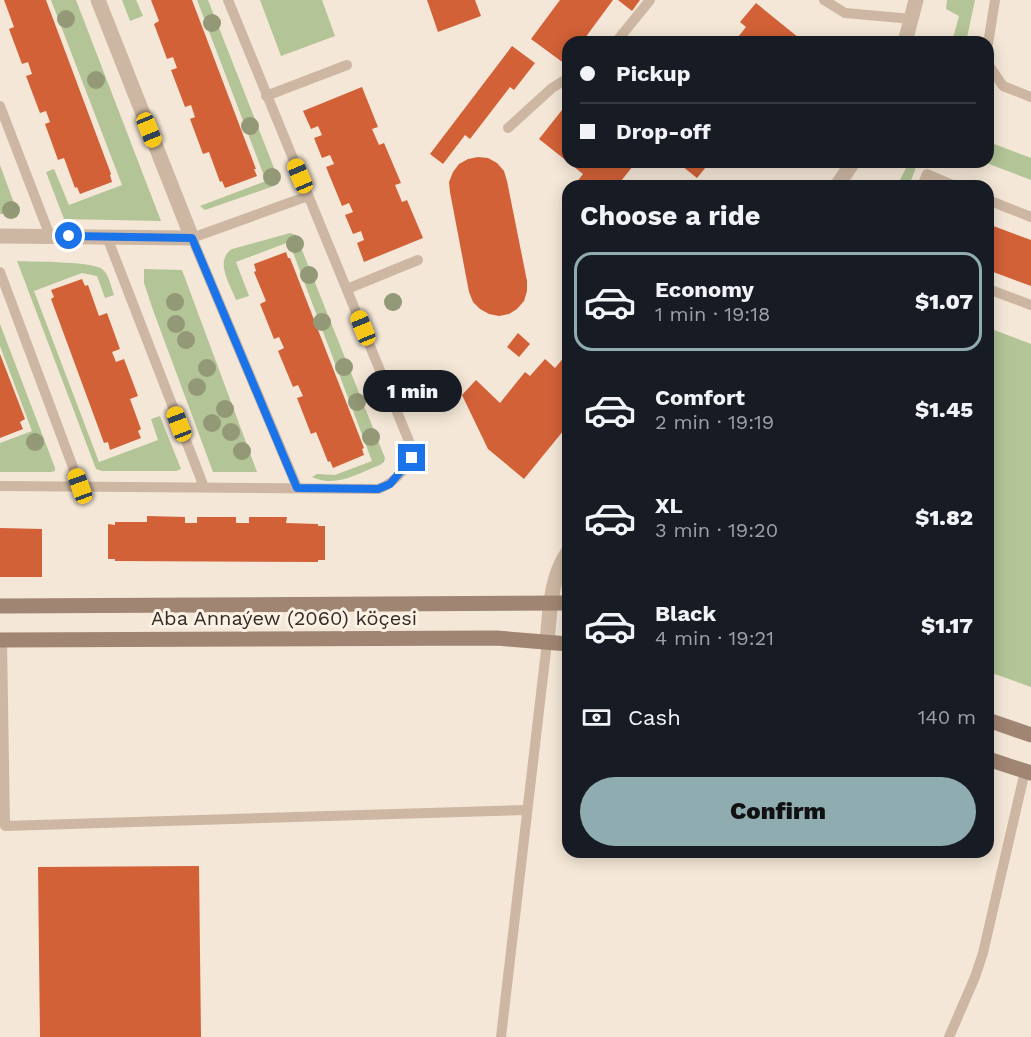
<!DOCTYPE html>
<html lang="en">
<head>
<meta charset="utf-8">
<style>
  :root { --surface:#171b24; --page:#242831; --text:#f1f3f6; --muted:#9ea1a6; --line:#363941; --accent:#8facb1 }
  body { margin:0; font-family:"Work Sans",sans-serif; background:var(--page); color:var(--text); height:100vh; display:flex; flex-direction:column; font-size:22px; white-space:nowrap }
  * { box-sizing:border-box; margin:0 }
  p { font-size:20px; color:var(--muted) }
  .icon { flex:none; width:33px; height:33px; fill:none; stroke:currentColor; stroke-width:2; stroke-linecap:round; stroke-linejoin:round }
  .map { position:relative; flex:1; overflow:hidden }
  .sheet { position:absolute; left:562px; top:180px; width:432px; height:678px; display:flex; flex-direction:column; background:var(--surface); border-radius:18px; box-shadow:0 3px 15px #0003 }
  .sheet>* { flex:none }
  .guide { position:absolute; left:562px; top:36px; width:432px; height:132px; border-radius:18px; box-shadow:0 3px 15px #0003; display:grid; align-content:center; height:132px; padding:0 18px; background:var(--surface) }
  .end { position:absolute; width:27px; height:27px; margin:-14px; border:8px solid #1a73e8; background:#fff; box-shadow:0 0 0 3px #fff }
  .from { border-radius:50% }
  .bubble { position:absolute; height:42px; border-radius:21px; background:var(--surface); box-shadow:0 3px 15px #0003; font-size:20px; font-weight:800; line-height:42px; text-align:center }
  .car { position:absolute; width:18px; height:36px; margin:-18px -9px; border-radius:8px; box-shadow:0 0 4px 2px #0007; background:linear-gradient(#f5c518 24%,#345 0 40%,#f5c518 0 76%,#345 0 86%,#f5c518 0) }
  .guide b { display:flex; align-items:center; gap:21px; height:57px; font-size:22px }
  .guide b+b { border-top:2px solid var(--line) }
  .guide i { width:15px; height:15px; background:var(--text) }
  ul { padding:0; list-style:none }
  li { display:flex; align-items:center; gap:18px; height:99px; margin:0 12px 9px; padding:0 6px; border:3px solid transparent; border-radius:18px }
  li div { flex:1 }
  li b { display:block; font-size:22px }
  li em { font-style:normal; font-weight:800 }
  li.current { border-color:var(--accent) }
  li>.icon { width:54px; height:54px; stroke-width:1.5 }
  h2 { padding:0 18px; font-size:27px; line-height:72px }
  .pay { display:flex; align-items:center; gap:15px; height:66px; padding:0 18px; font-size:22px }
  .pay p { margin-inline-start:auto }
  .primary-button { display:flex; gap:12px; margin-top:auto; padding:12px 18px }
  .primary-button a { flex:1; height:69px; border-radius:36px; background:var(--accent); color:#111; font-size:24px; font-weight:800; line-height:69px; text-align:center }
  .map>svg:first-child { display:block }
  .green { fill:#b3c496 }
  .building { fill:#d26137 }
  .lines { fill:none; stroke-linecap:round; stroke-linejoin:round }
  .lane { stroke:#cdb7a2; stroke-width:10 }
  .street { stroke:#cdb7a2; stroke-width:15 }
  .secondary { stroke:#a08573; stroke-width:15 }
  .tree { fill:#939876 }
  .route { stroke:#1a73e8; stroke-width:8 }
  .labels { text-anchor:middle; stroke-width:6; stroke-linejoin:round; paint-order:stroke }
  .street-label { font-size:20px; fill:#362b25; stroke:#fbf1e4 }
</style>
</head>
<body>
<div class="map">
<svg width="1031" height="1037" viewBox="0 0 1031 1037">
  <rect width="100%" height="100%" fill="#f4e7d7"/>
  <g class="green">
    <path d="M51,0h25l85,221 -97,-2 -18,-47 8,-3 15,36 53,-20z"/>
    <path d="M122,0h14l7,16 -13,5z"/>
    <path d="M197,0h11l70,178v5l-4,3 -69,24 -5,-4 66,-25z"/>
    <path d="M260,0h62l13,36 -54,20z"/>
    <path d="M947,0h28l-9,42h-14l7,-26 -13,-7z"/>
    <path d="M989,142l42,16v22l-47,-18h4z"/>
    <path d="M909,162h9l-9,24h-12z"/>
    <path d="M0,165l18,49h-18z"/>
    <path d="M290,233l6,2 89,223 -1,4 -4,3c-23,9 -45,23 -68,12l5,-3 18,1 37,-14 -83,-219 -53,20 13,34 -13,4c-6,-16 -22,-39 -4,-51z"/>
    <path d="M17,261c16,1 74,0 85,8 7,5 9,18 12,26l-9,3 -8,-22 -15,-3 -48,18 65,171 59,-22 -7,-21 9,-3 21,53 -5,2h-74l-6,-2z"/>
    <path d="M144,269l38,1 75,202h-44l-60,-162 -9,-27z"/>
    <path d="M0,324l55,144v3l-4,1h-51v-29l32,-12 -32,-85z"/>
    <path d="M989,328l42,16v343l-42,-15z"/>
  </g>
  <g class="building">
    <path d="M4,0h42l65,174 -1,1 2,7 -32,12 -3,-7 -2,1 -11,-30 -6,2 -13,-36 5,-2 -4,-11 -6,2 -14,-37 6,-2 -4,-12 -6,2 -13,-35 5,-2z"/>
    <path d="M151,0h41l64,169h-2l3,7 -32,12 -3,-7 -2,1 -11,-30 -6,2 -13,-35 5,-2 -4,-12 -6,2 -14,-37 6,-2 -4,-11 -6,2 -13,-35 5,-3z"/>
    <path d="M427,0h48l6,16 -43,16z"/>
    <path d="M560,0h53l-31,42h-14v18l-3,4 -34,-25z"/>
    <path d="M618,0h22l-8,11z"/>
    <path d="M756,3l48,39h-70l12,-15 -6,-5z"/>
    <path d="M512,46l23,17 -21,27 -4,-3 -40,52 -5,-4 -22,29 -13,-10z"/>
    <path d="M362,87l16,40 -6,2 7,16 5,-2 17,40 -6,2 7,17 5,-2 16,38 -59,24 -7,-19 7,-3 -3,-9 -8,3 -8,-19 8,-3 -4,-9 -7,3 -16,-39 8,-3 -4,-9 -8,3 -8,-20 8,-3 -4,-9 -7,3 -8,-18z"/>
    <path d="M562,110l6,5v47h59l6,4 -16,20h-37l-4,-3 7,-9 -44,-35z"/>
    <path d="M478,157l10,1 9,5 7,8 3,10 20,100v10l-3,10 -7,8 -8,5 -10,2 -10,-2 -9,-5 -7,-7 -4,-10 -19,-100 -1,-10 4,-10 6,-8 9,-5z"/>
    <path d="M677,162h33l-13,16z"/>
    <path d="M988,224l43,16v46l-43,-16z"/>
    <path d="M286,252l2,6h2l74,190 -2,1 2,6 -31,13 -3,-7 -2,1 -12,-30 -5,2 -14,-36 6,-2 -5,-11 -5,2 -15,-36 6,-3 -5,-11 -5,2 -14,-35 6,-3 -12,-29 2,-1 -2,-7z"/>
    <path d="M82,279l3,7 3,-1 11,31 8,-3 13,36 -8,3 4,10 8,-3 14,37 -8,3 11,30 -3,2 3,7 -31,12 -2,-8 -4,1 -53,-144 3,-2 -3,-7z"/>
    <path d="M518,333l12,11 -11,13 -12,-10z"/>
    <path d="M0,354l25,65 -5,3 3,7 -23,9z"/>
    <path d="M566,355l2,3v67l-44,54 -36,-30 -26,-54 14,-15 24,23 25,-31 5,4 15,-17 10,9z"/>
    <path d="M147,516l38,1v6h12v-6h39v6h13v-6h38l-1,6 32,1v2h7v34h-7v2l-203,-1v-2h-7v-35l7,1v-3h32z"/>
    <path d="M0,528l42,1v48h-42z"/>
    <path d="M199,866l2,171h-161l-2,-170z"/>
  </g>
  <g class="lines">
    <g class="lane">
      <path d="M824,0l21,13 67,6"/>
      <path d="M616,42l34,-42"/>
      <path d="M988,44l7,-44"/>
      <path d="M988,64l15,22 28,11"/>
      <path d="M266,96l81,-31"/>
      <path d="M0,106l50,130"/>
      <path d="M508,128l44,-40 16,-10"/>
      <path d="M922,186l5,-12 28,12"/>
      <path d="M988,200l43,17"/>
      <path d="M107,237l97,250"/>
      <path d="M0,272l80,214"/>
      <path d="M347,289l71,-29"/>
      <path d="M988,289l43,16"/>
      <path d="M0,486l378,3c17,-6 34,-24 33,-43l-183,-446"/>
      <path d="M297,487l-105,-249 116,-42"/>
      <path d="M2,640l3,186 522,-16"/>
      <path d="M501,1037l46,-395"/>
      <path d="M949,1037l26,-60 8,-24 42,-182"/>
    </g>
    <g class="street">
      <path d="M905,42l11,-42"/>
      <path d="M837,186l16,-24"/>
      <path d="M0,236l192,2 -94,-238"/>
      <path d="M547,642c3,-30 3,-64 21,-90"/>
    </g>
    <g class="secondary">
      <path d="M0,606l568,-3"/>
      <path d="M0,640l497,-2 71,6"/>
      <path d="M988,720l43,15"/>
      <path d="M988,759l43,14"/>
    </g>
  </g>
  <g class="tree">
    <circle cx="66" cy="19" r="9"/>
    <circle cx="212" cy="23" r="9"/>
    <circle cx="96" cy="80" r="9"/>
    <circle cx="250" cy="126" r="9"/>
    <circle cx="272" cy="177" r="9"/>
    <circle cx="11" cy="210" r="9"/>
    <circle cx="295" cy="244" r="9"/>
    <circle cx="309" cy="275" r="9"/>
    <circle cx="175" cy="302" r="9"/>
    <circle cx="393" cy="302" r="9"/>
    <circle cx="322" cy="322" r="9"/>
    <circle cx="176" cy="324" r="9"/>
    <circle cx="186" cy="340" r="9"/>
    <circle cx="344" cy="367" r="9"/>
    <circle cx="207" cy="368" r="9"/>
    <circle cx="197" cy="387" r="9"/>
    <circle cx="357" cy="402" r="9"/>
    <circle cx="225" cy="409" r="9"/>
    <circle cx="212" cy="423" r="9"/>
    <circle cx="231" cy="432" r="9"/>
    <circle cx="371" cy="437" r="9"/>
    <circle cx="35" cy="442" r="9"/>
    <circle cx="242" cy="451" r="9"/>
  </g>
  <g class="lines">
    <path class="route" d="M69,236l123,2 105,250 81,1 12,-5 22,-26"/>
  </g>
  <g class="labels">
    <g class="street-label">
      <text x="284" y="625">Aba Annaýew (2060) köçesi</text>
    </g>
  </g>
</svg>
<i class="end from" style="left:69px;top:236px"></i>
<i class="end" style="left:412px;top:458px"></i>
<div class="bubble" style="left:363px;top:370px;width:99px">1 min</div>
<i class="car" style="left:149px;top:130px;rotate:158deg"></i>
<i class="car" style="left:300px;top:176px;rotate:337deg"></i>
<i class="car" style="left:363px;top:328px;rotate:338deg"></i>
<i class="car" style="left:179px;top:424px;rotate:339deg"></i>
<i class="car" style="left:80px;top:486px;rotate:340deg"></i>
<div class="guide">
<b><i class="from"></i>Pickup</b>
<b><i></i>Drop-off</b>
</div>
<section class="sheet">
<h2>Choose a ride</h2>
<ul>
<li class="current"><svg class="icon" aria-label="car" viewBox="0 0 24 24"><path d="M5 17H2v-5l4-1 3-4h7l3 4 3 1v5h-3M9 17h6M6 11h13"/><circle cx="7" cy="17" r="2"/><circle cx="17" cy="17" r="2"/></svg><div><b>Economy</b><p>1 min · 19:18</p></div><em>$1.07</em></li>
<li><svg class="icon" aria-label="car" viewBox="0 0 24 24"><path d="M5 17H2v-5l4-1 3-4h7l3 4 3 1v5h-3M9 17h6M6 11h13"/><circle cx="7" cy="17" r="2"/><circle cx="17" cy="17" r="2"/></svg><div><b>Comfort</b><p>2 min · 19:19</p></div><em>$1.45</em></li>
<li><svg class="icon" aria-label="car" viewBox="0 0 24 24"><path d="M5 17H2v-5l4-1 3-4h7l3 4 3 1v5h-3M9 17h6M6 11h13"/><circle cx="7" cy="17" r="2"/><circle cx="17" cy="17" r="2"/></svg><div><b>XL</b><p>3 min · 19:20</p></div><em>$1.82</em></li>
<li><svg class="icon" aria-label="car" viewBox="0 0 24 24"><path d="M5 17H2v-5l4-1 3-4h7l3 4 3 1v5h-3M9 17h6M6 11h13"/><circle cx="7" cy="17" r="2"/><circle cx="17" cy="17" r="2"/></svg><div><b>Black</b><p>4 min · 19:21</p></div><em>$1.17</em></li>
</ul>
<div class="pay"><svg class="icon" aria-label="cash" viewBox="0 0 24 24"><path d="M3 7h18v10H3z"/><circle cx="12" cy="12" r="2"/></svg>Cash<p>140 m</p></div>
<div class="primary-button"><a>Confirm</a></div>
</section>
</div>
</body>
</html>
